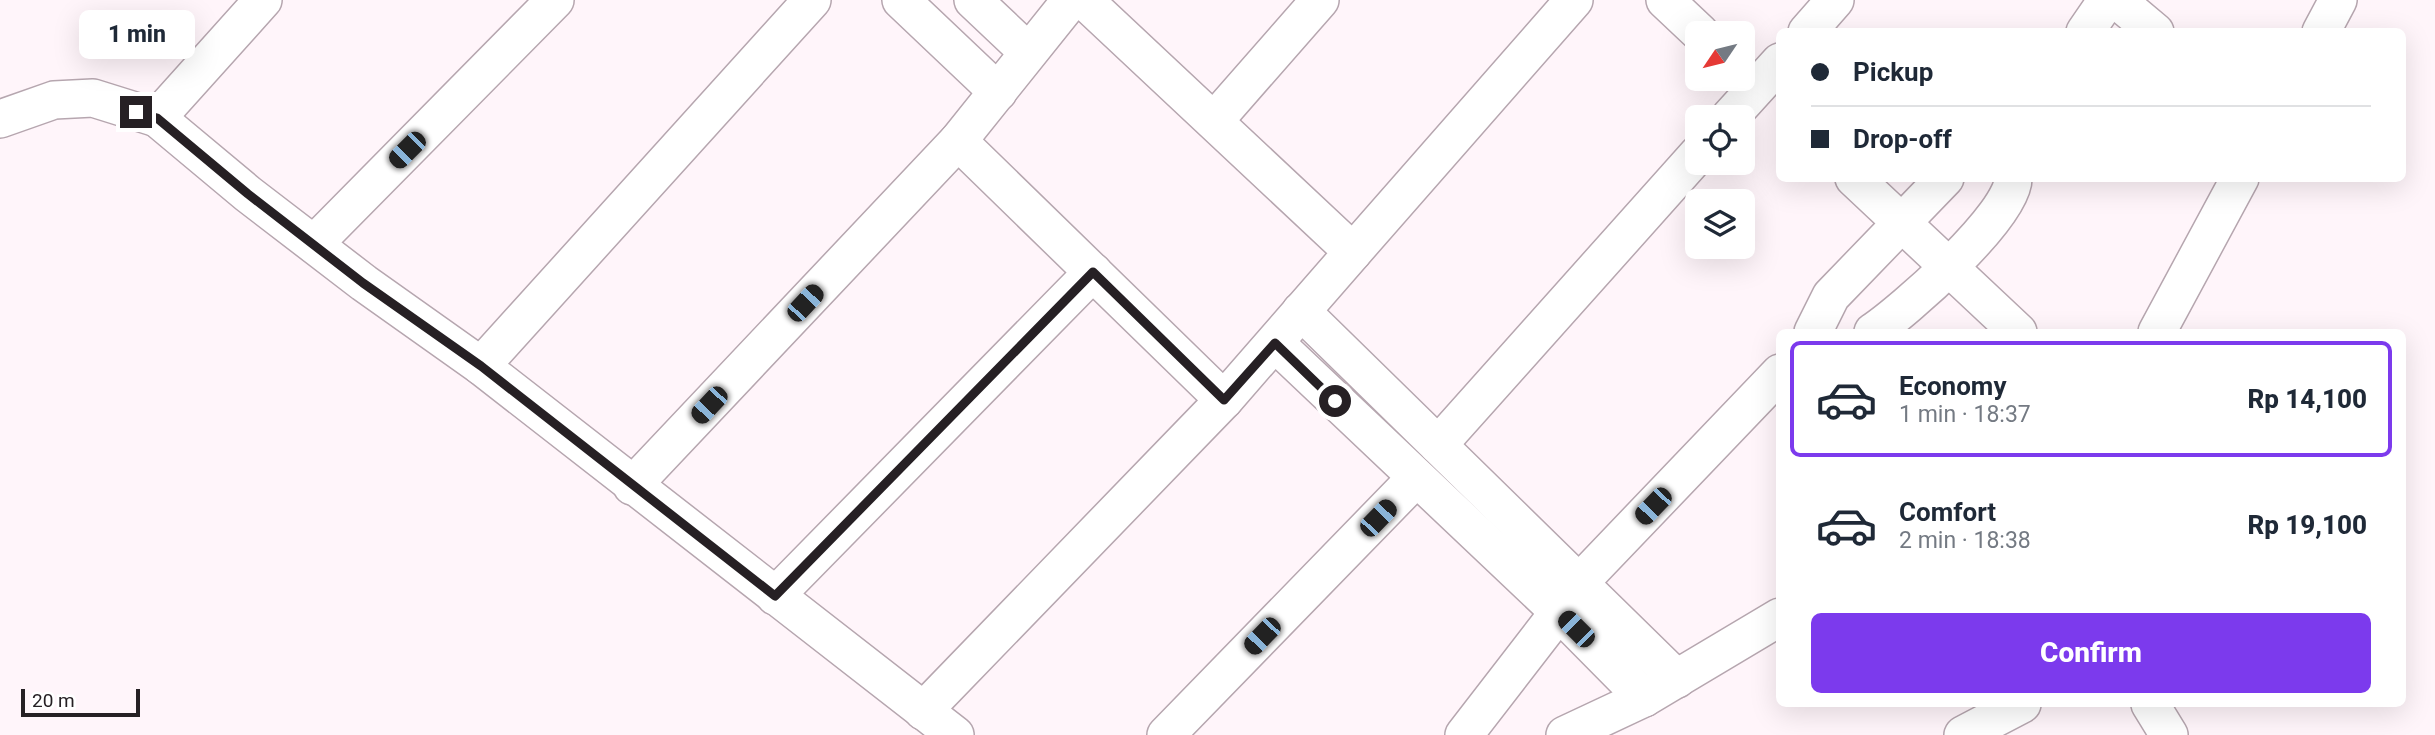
<!DOCTYPE html>
<html lang="en">
<head>
<meta charset="utf-8">
<style>
  :root { --surface:#fff; --page:#f6f6f7; --text:#1f2937; --muted:#747a83; --line:#e0e1e3; --accent:#7c3aed }
  body { margin:0; font-family:Roboto,sans-serif; background:var(--page); color:var(--text); height:100vh; display:flex; flex-direction:column; font-size:26px; white-space:nowrap }
  * { box-sizing:border-box; margin:0 }
  p { font-size:23px; color:var(--muted) }
  .icon { flex:none; width:38px; height:38px; fill:none; stroke:currentColor; stroke-width:2; stroke-linecap:round; stroke-linejoin:round }
  .map { position:relative; flex:1; overflow:hidden }
  .sheet { position:absolute; left:1776px; top:329px; width:630px; height:378px; display:flex; flex-direction:column; background:var(--surface); border-radius:10px; box-shadow:0 7px 28px #0002 }
  .sheet>* { flex:none }
  .guide { position:absolute; left:1776px; top:28px; width:630px; height:154px; border-radius:10px; box-shadow:0 7px 28px #0002; display:grid; align-content:center; height:154px; padding:0 35px; background:var(--surface) }
  .needle { width:46px; rotate:235deg }
  .buttons { position:absolute; left:1685px; top:21px; display:grid; gap:14px }
  .buttons a { display:grid; place-items:center; width:70px; height:70px; border-radius:10px; background:var(--surface); box-shadow:0 7px 28px #0002; font-size:35px }
  .scale { position:absolute; left:21px; bottom:18px; width:119px; box-sizing:border-box; padding-left:7px; border:4px solid #262024; border-top:0; font-size:19px; line-height:24px; white-space:nowrap; color:#262024; -webkit-text-stroke:5px #fff; paint-order:stroke }
  .end { position:absolute; width:32px; height:32px; margin:-16px; border:9px solid #262024; background:#fff; box-shadow:0 0 0 4px #fff }
  .from { border-radius:50% }
  .bubble { position:absolute; height:49px; border-radius:10px; background:var(--surface); box-shadow:0 7px 28px #0002; font-size:23px; font-weight:800; line-height:49px; text-align:center }
  .car { position:absolute; width:21px; height:42px; margin:-21px -10px; border-radius:9px; box-shadow:0 0 5px 2px #0007; background:linear-gradient(#222 24%,#8ab4d8 0 40%,#222 0 76%,#8ab4d8 0 86%,#222 0) }
  .guide b { display:flex; align-items:center; gap:24px; height:66px; font-size:26px }
  .guide b+b { border-top:2px solid var(--line) }
  .guide i { width:18px; height:18px; background:var(--text) }
  ul { padding:12px 0 0; list-style:none }
  li { display:flex; align-items:center; gap:21px; height:116px; margin:0 14px 10px; padding:0 21px; border:4px solid transparent; border-radius:10px }
  li div { flex:1 }
  li b { display:block; font-size:26px }
  li em { font-style:normal; font-weight:800 }
  li.current { border-color:var(--accent) }
  li>.icon { width:63px; height:63px; stroke-width:1.5 }
  .primary-button { display:flex; gap:14px; margin-top:auto; padding:14px 35px }
  .primary-button a { flex:1; height:80px; border-radius:10px; background:var(--accent); color:#fff; font-size:28px; font-weight:800; line-height:80px; text-align:center }
  .map>svg:first-child { display:block }
  .lines { fill:none; stroke-linecap:round; stroke-linejoin:round }
  .street-casing { stroke:#b6a6af; stroke-width:40 }
  .street { stroke:#fff; stroke-width:37 }
  .route { stroke:#262024; stroke-width:9 }
</style>
</head>
<body>
<div class="map">
<svg width="2435" height="735" viewBox="0 0 2435 735">
  <rect width="100%" height="100%" fill="#fff5fa"/>
  <g class="lines">
    <defs>
      <g id="street">
        <path d="M901,0l97,92"/>
        <path d="M973,0l55,52"/>
        <path d="M1071,0l-113,141 266,259 129,-148 -269,-252"/>
        <path d="M1665,0l35,33"/>
        <path d="M2117,0l38,32"/>
        <path d="M1807,32l28,-32"/>
        <path d="M2085,32l22,-32"/>
        <path d="M2321,32l17,-32"/>
        <path d="M1730,117l50,-55"/>
        <path d="M157,118l91,76 116,89 117,83 474,369"/>
        <path d="M0,119l54,-19 39,-2 64,20 106,-118"/>
        <path d="M1214,121l106,-121"/>
        <path d="M1854,178l164,154"/>
        <path d="M314,244l241,-244"/>
        <path d="M1353,252l221,-252"/>
        <path d="M1301,311l376,368"/>
        <path d="M1813,332l18,-36 114,-118"/>
        <path d="M1873,332c30,-20 142,-118 140,-154"/>
        <path d="M2157,332l83,-154"/>
        <path d="M1275,343l284,269 85,86"/>
        <path d="M481,366l331,-366"/>
        <path d="M1438,445l260,-291"/>
        <path d="M632,486l326,-345"/>
        <path d="M1580,582l200,-209"/>
        <path d="M775,596l318,-324"/>
        <path d="M2150,704l19,31"/>
        <path d="M923,711l301,-311"/>
        <path d="M1166,735l250,-257"/>
        <path d="M1464,735l95,-123"/>
        <path d="M1565,735l79,-37 136,-81"/>
        <path d="M1963,735l59,-31"/>
      </g>
    </defs>
    <use href="#street" class="street-casing"/>
    <use href="#street" class="street"/>
  </g>
  <g class="lines">
    <path class="route" d="M136,112l21,6 91,76 115,89 118,83 294,230 318,-324 131,128 51,-57 60,58"/>
  </g>
</svg>
<div class="buttons">
<a><svg class="needle" viewBox="-14 -14 28 28"><path d="M0-13l5 13h-10z" fill="#e53935"/><path d="M0 13l5-13h-10z" fill="#747a83"/></svg></a>
<a><svg class="icon" aria-label="locate" viewBox="0 0 24 24"><circle cx="12" cy="12" r="6"/><path d="M12 2v4M12 18v4M2 12h4M18 12h4"/></svg></a>
<a><svg class="icon" aria-label="layers" viewBox="0 0 24 24"><path d="M12 4l9 5-9 5-9-5zM3 14l9 5 9-5"/></svg></a>
</div>
<div class="scale">20 m</div>
<i class="end from" style="left:1335px;top:401px"></i>
<i class="end" style="left:136px;top:112px"></i>
<div class="bubble" style="left:79px;top:10px;width:116px">1 min</div>
<i class="car" style="left:407px;top:150px;rotate:225deg"></i>
<i class="car" style="left:805px;top:303px;rotate:43deg"></i>
<i class="car" style="left:709px;top:405px;rotate:223deg"></i>
<i class="car" style="left:1653px;top:506px;rotate:224deg"></i>
<i class="car" style="left:1378px;top:518px;rotate:44deg"></i>
<i class="car" style="left:1576px;top:629px;rotate:315deg"></i>
<i class="car" style="left:1262px;top:636px;rotate:224deg"></i>
<div class="guide">
<b><i class="from"></i>Pickup</b>
<b><i></i>Drop-off</b>
</div>
<section class="sheet">
<ul>
<li class="current"><svg class="icon" aria-label="car" viewBox="0 0 24 24"><path d="M5 17H2v-5l4-1 3-4h7l3 4 3 1v5h-3M9 17h6M6 11h13"/><circle cx="7" cy="17" r="2"/><circle cx="17" cy="17" r="2"/></svg><div><b>Economy</b><p>1 min · 18:37</p></div><em>Rp 14,100</em></li>
<li><svg class="icon" aria-label="car" viewBox="0 0 24 24"><path d="M5 17H2v-5l4-1 3-4h7l3 4 3 1v5h-3M9 17h6M6 11h13"/><circle cx="7" cy="17" r="2"/><circle cx="17" cy="17" r="2"/></svg><div><b>Comfort</b><p>2 min · 18:38</p></div><em>Rp 19,100</em></li>
</ul>
<div class="primary-button"><a>Confirm</a></div>
</section>
</div>
</body>
</html>
